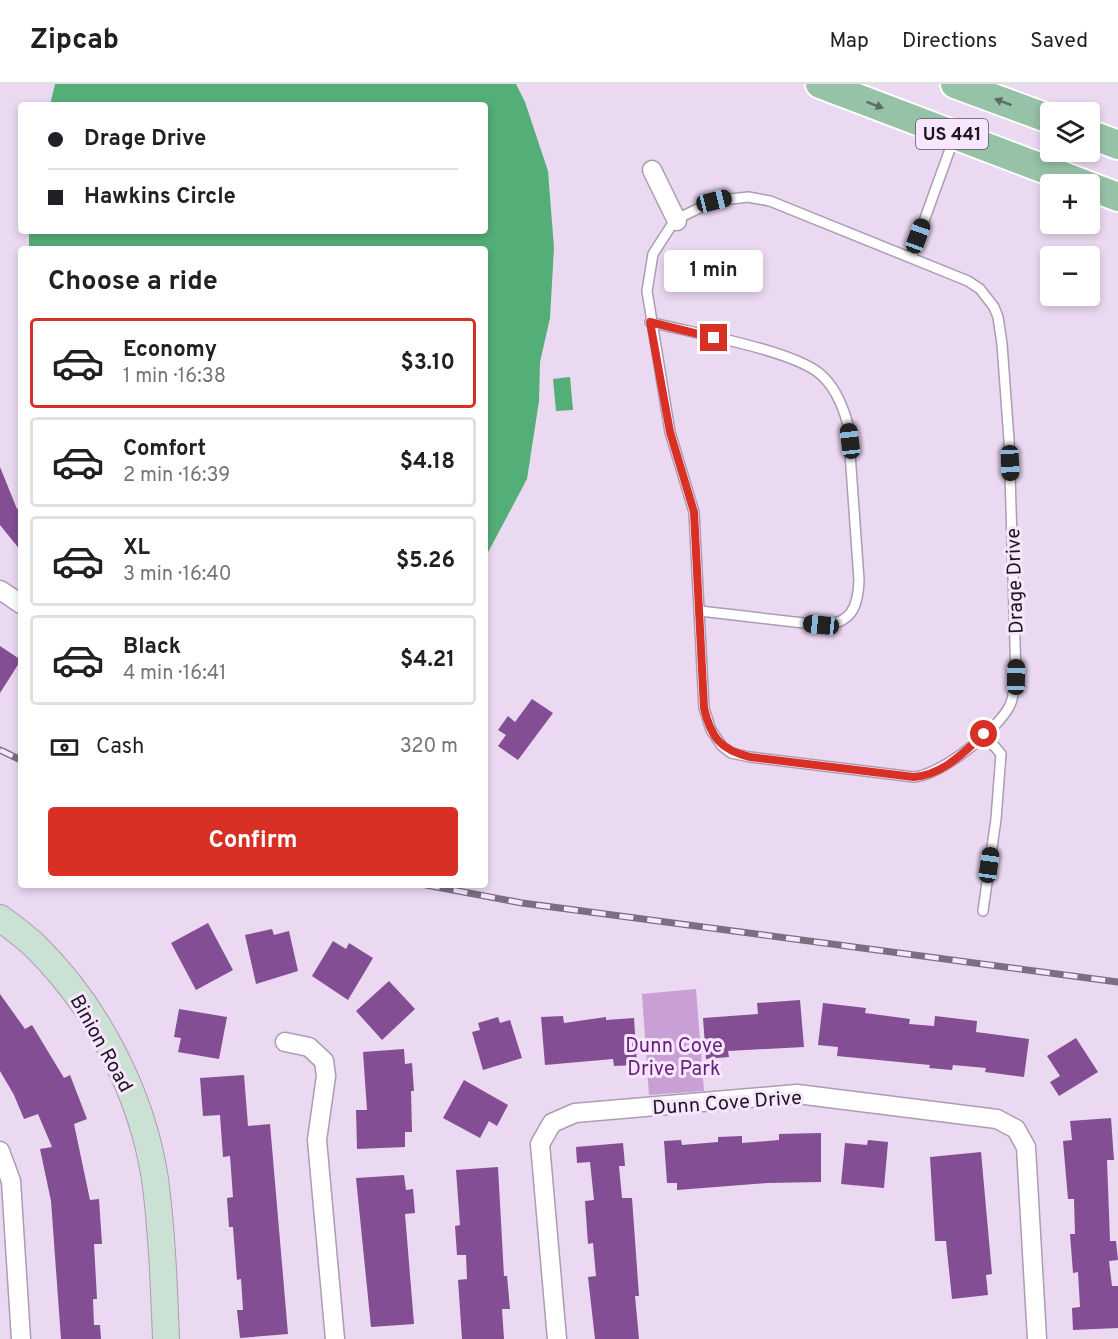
<!DOCTYPE html>
<html lang="en">
<head>
<meta charset="utf-8">
<style>
  :root { --surface:#fff; --page:#f2f2f2; --text:#202124; --muted:#757577; --line:#e0e0e0; --accent:#d93025 }
  body { margin:0; font-family:Overpass,sans-serif; background:var(--page); color:var(--text); height:100vh; display:flex; flex-direction:column; font-size:22px; white-space:nowrap }
  * { box-sizing:border-box; margin:0 }
  p { font-size:20px; color:var(--muted) }
  .icon { flex:none; width:33px; height:33px; fill:none; stroke:currentColor; stroke-width:2; stroke-linecap:round; stroke-linejoin:round }
  .map { position:relative; flex:1; overflow:hidden }
  .details { position:absolute; left:18px; top:162px; width:470px; height:642px; display:flex; flex-direction:column; background:var(--surface); border-radius:6px; box-shadow:0 3px 9px #0003 }
  .details>* { flex:none }
  .top-card { position:absolute; left:18px; top:18px; width:470px; height:132px; border-radius:6px; box-shadow:0 3px 9px #0003; display:grid; align-content:center; height:132px; padding:0 30px; background:var(--surface) }
  .controls { position:absolute; left:1040px; top:18px; display:grid; gap:12px }
  .controls a { display:grid; place-items:center; width:60px; height:60px; border-radius:6px; background:var(--surface); box-shadow:0 3px 9px #0003; font-size:30px }
  .end { position:absolute; width:27px; height:27px; margin:-14px; border:8px solid #d93025; background:#fff; box-shadow:0 0 0 3px #fff }
  .from { border-radius:50% }
  .bubble { position:absolute; height:42px; border-radius:6px; background:var(--surface); box-shadow:0 3px 9px #0003; font-size:20px; font-weight:700; line-height:42px; text-align:center }
  .car { position:absolute; width:18px; height:36px; margin:-18px -9px; border-radius:8px; box-shadow:0 0 4px 2px #0007; background:linear-gradient(#222 24%,#8ab4d8 0 40%,#222 0 76%,#8ab4d8 0 86%,#222 0) }
  .top-card b { display:flex; align-items:center; gap:21px; height:57px; font-size:22px }
  .top-card b+b { border-top:2px solid var(--line) }
  .top-card i { width:15px; height:15px; background:var(--text) }
  ul { padding:0; list-style:none }
  li { display:flex; align-items:center; gap:18px; height:90px; margin:0 12px 9px; padding:0 18px; border:3px solid var(--line); border-radius:6px }
  li div { flex:1 }
  li b { display:block; font-size:22px }
  li em { font-style:normal; font-weight:700 }
  li.selected { border-color:var(--accent) }
  li>.icon { width:54px; height:54px; stroke-width:1.5 }
  h2 { padding:0 30px; font-size:27px; line-height:72px }
  .pay { display:flex; align-items:center; gap:15px; height:66px; padding:0 30px; font-size:22px }
  .pay p { margin-inline-start:auto }
  .button { display:flex; gap:12px; margin-top:auto; padding:12px 30px }
  .button a { flex:1; height:69px; border-radius:6px; background:var(--accent); color:#fff; font-size:24px; font-weight:700; line-height:69px; text-align:center }
  header { display:flex; align-items:center; gap:36px; box-sizing:border-box; height:84px; padding:0 30px; background:var(--surface); border-bottom:2px solid var(--line) }
  header strong { font-size:28px }
  nav { display:flex; gap:33px; margin-inline-start:auto; font-size:21px }
  .map>svg:first-child { display:block }
  .green { fill:#c8a0d5 }
  .water { fill:#54ae78 }
  .building { fill:#834e93 }
  .lines { fill:none; stroke-linecap:round; stroke-linejoin:round }
  .lane-casing { stroke:#ad9cb3; stroke-width:12 }
  .street-casing { stroke:#ad9cb3; stroke-width:21 }
  .secondary-casing { stroke:#ad9cb3; stroke-width:28 }
  .primary-casing { stroke:#fff; stroke-width:32 }
  .lane { stroke:#fff; stroke-width:9 }
  .street { stroke:#fff; stroke-width:18 }
  .secondary { stroke:#cae1d3; stroke-width:26 }
  .primary { stroke:#96c2a7; stroke-width:28 }
  .rail-casing { stroke:#7b6e7f; stroke-width:7 }
  .rail { stroke:#f8e6fe; stroke-width:4.5; stroke-dasharray:14; stroke-linecap:butt }
  .oneway { fill:#5a6c63 }
  .route { stroke:#d93025; stroke-width:8 }
  .labels { text-anchor:middle; stroke-width:6; stroke-linejoin:round; paint-order:stroke }
  .shield { fill:#f8e6fe; stroke:#5f5462; stroke-width:1.5 }
  .shield-label { font-size:18px; font-weight:bold; fill:#1d161f }
  .street-label { font-size:20px; fill:#1d161f; stroke:#f8e6fe }
  .park-label { font-size:20px; fill:#662279; stroke:#f8e6fe }
</style>
</head>
<body>
<header>
<strong>Zipcab</strong>
<nav><a>Map</a><a>Directions</a><a>Saved</a></nav>
</header>
<div class="map">
<svg width="1118" height="1255" viewBox="0 0 1118 1255">
  <rect width="100%" height="100%" fill="#ebd8f1"/>
  <path class="green" d="M696,905l8,102 -55,4 -7,-101z"/>
  <g class="water">
    <path d="M55,0h461l9,18 23,69 6,77 -4,70 -10,44 -1,39 -12,78 -42,79 -1,-309h-455v-18h455v-126h-434z"/>
    <path d="M570,293l3,33 -17,1 -3,-32z"/>
  </g>
  <g class="building">
    <path d="M0,383l17,42 4,-3v45l-21,-26z"/>
    <path d="M0,562l21,14 -21,33z"/>
    <path d="M532,615l21,14 -35,47 -20,-14 8,-11 -8,-5 10,-14 7,6z"/>
    <path d="M208,839l25,47 -37,20 -25,-47z"/>
    <path d="M272,845l2,6 15,-4 9,40 -42,13 -11,-49z"/>
    <path d="M333,857l13,8 3,-6 24,15 -25,42 -36,-24z"/>
    <path d="M389,897l26,28 -33,31 -26,-29z"/>
    <path d="M0,910l25,35 7,-4 32,53 6,-3 17,44 -13,5 16,76 9,-1 3,45h-8l3,55h-4l1,26h6l1,14h-40l-10,-138 -11,-52 12,-2 -14,-33 -14,5 -10,-24 -14,-24z"/>
    <path d="M800,916l4,47 -76,4 1,6 -23,2 -3,-41 55,-4 -1,-11z"/>
    <path d="M823,919l43,5 -1,5 45,6 -1,5 25,2 1,-10 42,5 -1,11 53,7 -5,38 -39,-5 1,-4 -33,-3 -1,5 -23,-2 1,-3 -93,-9 1,-9 -20,-2z"/>
    <path d="M179,925l48,8 -8,42 -41,-7 3,-14 -7,-1z"/>
    <path d="M563,932l1,7 42,-6v3l28,-2 3,47 -23,1 -1,-7 -68,6 -4,-48z"/>
    <path d="M498,933l2,6 10,-3 12,38 -39,12 -11,-38 8,-2 -2,-7z"/>
    <path d="M1076,954l22,34 -39,24 -9,-14 10,-6 -13,-20z"/>
    <path d="M404,965l1,15 7,-1 2,28h-3l1,41h-7v15l-48,2 -1,-39h11l-4,-58z"/>
    <path d="M244,991l4,51 22,-2 18,210 -48,4 -3,-28h6l-2,-31 -4,1 -4,-53h-4l-2,-29 6,-1 -3,-41 -7,1 -3,-42 -17,1 -3,-38z"/>
    <path d="M464,996l44,25 -11,21 -8,-5 -9,17 -37,-20z"/>
    <path d="M1111,1034l3,42h-7l3,81h6l2,19 -9,1 3,25h6v42l-45,2 -1,-22 8,-1 -2,-35 -5,1 -3,-39h5l-1,-35h-6l-5,-58 9,-1 -2,-19z"/>
    <path d="M821,1049v49l-54,1 -90,7v-7h-10l-3,-42 17,-1 1,5 36,-3v-5l24,-1v7l37,-3v-6z"/>
    <path d="M868,1056l20,2 -4,46 -43,-4 4,-41 22,2z"/>
    <path d="M623,1059l2,23h-6l3,32h10l7,98h-4l4,43h-44l-7,-62 8,-1 -3,-33 -5,1 -3,-43 9,-1 -4,-38 -13,1 -1,-16z"/>
    <path d="M981,1068l11,122 -6,1 2,20 -36,4 -6,-58h-11l-5,-84z"/>
    <path d="M498,1083l6,109h3l3,33h-8l2,30h-42l-4,-59 9,-1 -1,-24h-9l-2,-29 5,-1 -4,-55z"/>
    <path d="M404,1091l2,15 7,-1 2,24 -10,1 9,110 -43,3 -15,-149z"/>
  </g>
  <g class="lines">
    <defs>
      <g id="lane">
        <path d="M748,113l22,4 198,80 12,8 14,18 4,10 4,27 7,96 7,237c-2,9 -2,20 -6,28 -11,24 -69,70 -96,72l-164,-20 -19,-4 -9,-7 -11,-16 -7,-22 -10,-196 -24,-80 -23,-141 6,-37 18,-28 12,-10 31,-15z"/>
        <path d="M911,173l43,-119"/>
        <path d="M650,238c42,11 138,27 169,51 16,13 24,33 29,52l11,155c-1,28 -8,44 -38,45l-121,-14"/>
        <path d="M983,827l13,-92 5,-65 -17,-20"/>
      </g>
      <g id="street">
        <path d="M652,86l25,51"/>
        <path d="M0,506l21,14"/>
        <path d="M285,958l24,5 15,14 2,15 -9,64 18,199"/>
        <path d="M0,1067l11,30 10,158"/>
        <path d="M557,1255l-17,-195 12,-21 23,-10 222,-19 200,25 19,10 10,18 11,192"/>
      </g>
      <path id="secondary" d="M0,834c12,9 25,18 36,29 61,60 106,147 119,232 7,53 9,107 11,160"/>
      <g id="primary">
        <path d="M820,0l264,100"/>
        <path d="M955,0l95,35"/>
        <path d="M1089,50l29,11"/>
        <path d="M1089,102l29,11"/>
      </g>
    </defs>
    <use href="#lane" class="lane-casing"/>
    <use href="#street" class="street-casing"/>
    <use href="#secondary" class="secondary-casing"/>
    <use href="#primary" class="primary-casing"/>
    <use href="#lane" class="lane"/>
    <use href="#street" class="street"/>
    <use href="#secondary" class="secondary"/>
    <use href="#primary" class="primary"/>
    <defs>
      <g id="rail">
        <path d="M0,666l21,10"/>
        <path d="M426,801l96,18 596,79"/>
      </g>
    </defs>
    <use href="#rail" class="rail-casing"/>
    <use href="#rail" class="rail"/>
  </g>
  <defs><path id="oneway-solid" d="M-6-.8H1V-3.2L6.5 0L1 3.2V.8H-6Z" transform="scale(1.5)"/></defs>
  <g class="oneway">
    <use href="#oneway-solid" transform="translate(1003 18) rotate(-159)"/>
    <use href="#oneway-solid" transform="translate(875 21) rotate(21)"/>
  </g>
  <g class="lines">
    <path class="route" d="M714,254l-64,-16 20,110 24,80 10,196c7,30 17,42 46,49l164,20c29,-2 50,-25 70,-43"/>
  </g>
  <g class="labels">
    <rect class="shield" x="916" y="35" width="72" height="30" rx="4.5"/>
    <g class="shield-label">
      <text x="952" y="56">US 441</text>
    </g>
    <g class="street-label">
      <text transform="translate(1014 497) rotate(-92)" y="7">Drage Drive</text>
      <text transform="translate(102 959) rotate(61)" y="7">Binion Road</text>
      <text transform="translate(727 1018) rotate(-4)" y="7">Dunn Cove Drive</text>
    </g>
    <g class="park-label">
      <text x="674" y="968">Dunn Cove<tspan x="674" dy="23">Drive Park</tspan></text>
    </g>
  </g>
</svg>
<div class="controls">
<a><svg class="icon" aria-label="layers" viewBox="0 0 24 24"><path d="M12 4l9 5-9 5-9-5zM3 14l9 5 9-5"/></svg></a>
<a>+</a>
<a>−</a>
</div>
<i class="end from" style="left:984px;top:650px"></i>
<i class="end" style="left:714px;top:254px"></i>
<div class="bubble" style="left:664px;top:166px;width:99px">1 min</div>
<i class="car" style="left:714px;top:117px;rotate:76deg"></i>
<i class="car" style="left:918px;top:152px;rotate:20deg"></i>
<i class="car" style="left:850px;top:357px;rotate:353deg"></i>
<i class="car" style="left:1010px;top:379px;rotate:178deg"></i>
<i class="car" style="left:821px;top:541px;rotate:276deg"></i>
<i class="car" style="left:1016px;top:593px;rotate:1deg"></i>
<i class="car" style="left:989px;top:781px;rotate:8deg"></i>
<div class="top-card">
<b><i class="from"></i>Drage Drive</b>
<b><i></i>Hawkins Circle</b>
</div>
<section class="details">
<h2>Choose a ride</h2>
<ul>
<li class="selected"><svg class="icon" aria-label="car" viewBox="0 0 24 24"><path d="M5 17H2v-5l4-1 3-4h7l3 4 3 1v5h-3M9 17h6M6 11h13"/><circle cx="7" cy="17" r="2"/><circle cx="17" cy="17" r="2"/></svg><div><b>Economy</b><p>1 min · 16:38</p></div><em>$3.10</em></li>
<li><svg class="icon" aria-label="car" viewBox="0 0 24 24"><path d="M5 17H2v-5l4-1 3-4h7l3 4 3 1v5h-3M9 17h6M6 11h13"/><circle cx="7" cy="17" r="2"/><circle cx="17" cy="17" r="2"/></svg><div><b>Comfort</b><p>2 min · 16:39</p></div><em>$4.18</em></li>
<li><svg class="icon" aria-label="car" viewBox="0 0 24 24"><path d="M5 17H2v-5l4-1 3-4h7l3 4 3 1v5h-3M9 17h6M6 11h13"/><circle cx="7" cy="17" r="2"/><circle cx="17" cy="17" r="2"/></svg><div><b>XL</b><p>3 min · 16:40</p></div><em>$5.26</em></li>
<li><svg class="icon" aria-label="car" viewBox="0 0 24 24"><path d="M5 17H2v-5l4-1 3-4h7l3 4 3 1v5h-3M9 17h6M6 11h13"/><circle cx="7" cy="17" r="2"/><circle cx="17" cy="17" r="2"/></svg><div><b>Black</b><p>4 min · 16:41</p></div><em>$4.21</em></li>
</ul>
<div class="pay"><svg class="icon" aria-label="cash" viewBox="0 0 24 24"><path d="M3 7h18v10H3z"/><circle cx="12" cy="12" r="2"/></svg>Cash<p>320 m</p></div>
<div class="button"><a>Confirm</a></div>
</section>
</div>
</body>
</html>
